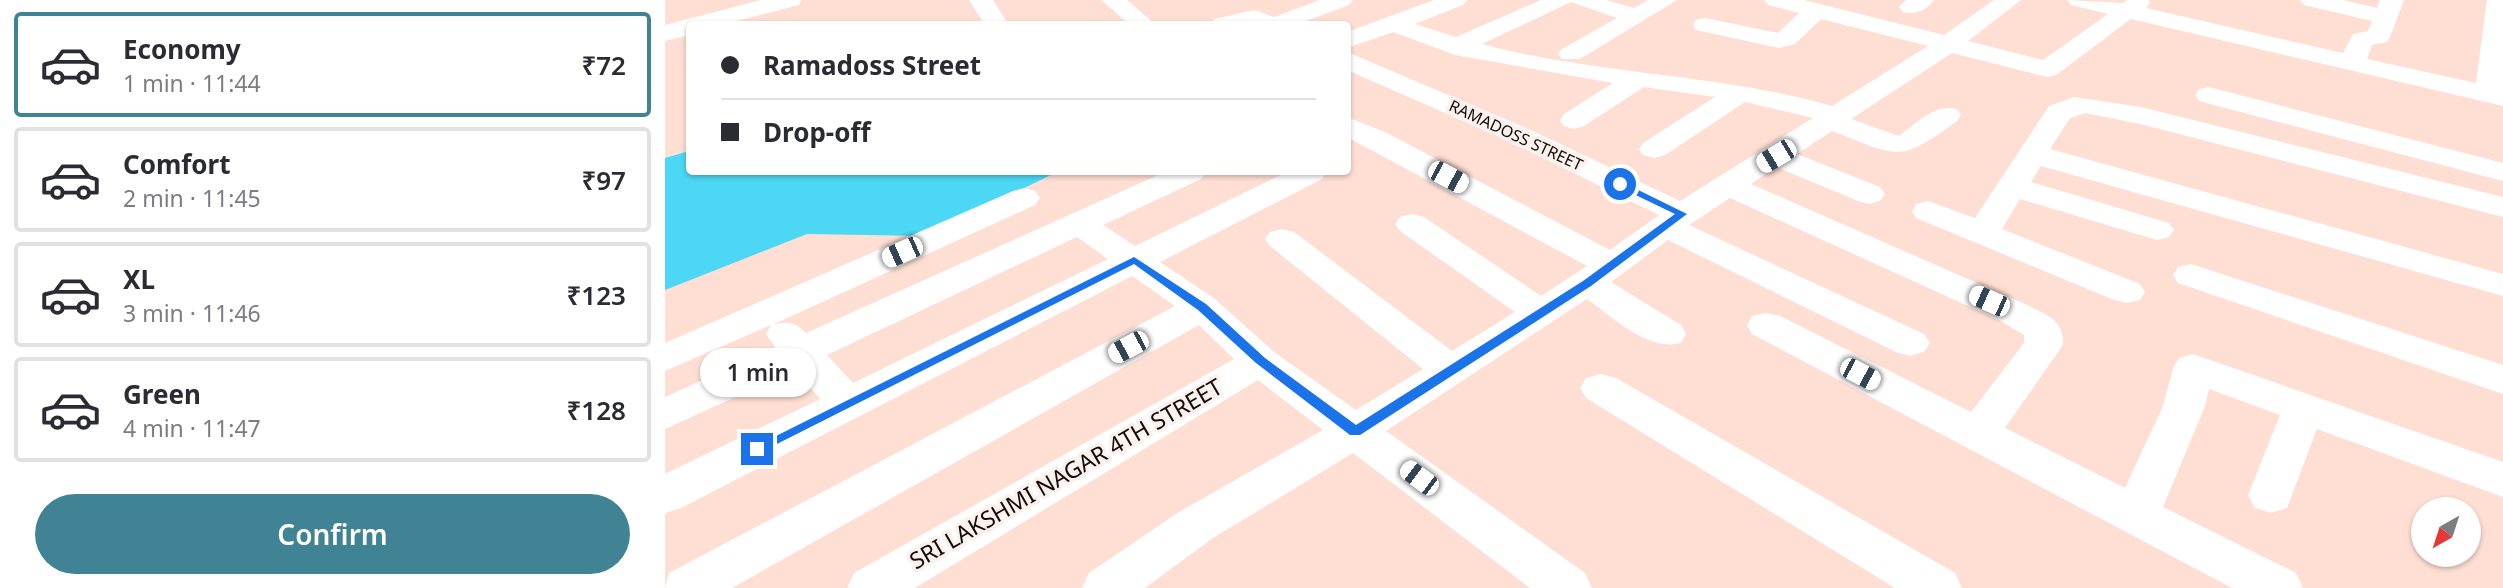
<!DOCTYPE html>
<html lang="en">
<head>
<meta charset="utf-8">
<style>
  :root { --surface:#fff; --page:#f7f7f7; --text:#2b2b33; --muted:#7c7c81; --line:#e1e1e2; --accent:#408394 }
  body { margin:0; font-family:"Noto Sans",sans-serif; background:var(--page); color:var(--text); height:100vh; display:flex; flex-direction:column; font-size:26px; white-space:nowrap }
  * { box-sizing:border-box; margin:0 }
  p { font-size:23px; color:var(--muted) }
  .icon { flex:none; width:38px; height:38px; fill:none; stroke:currentColor; stroke-width:2; stroke-linecap:round; stroke-linejoin:round }
  .map { position:relative; flex:1; overflow:hidden }
  .side { display:flex; flex-direction:column; background:var(--surface); width:665px }
  .side>* { flex:none }
  .guide { position:absolute; left:21px; top:21px; width:665px; height:154px; border-radius:7px; box-shadow:0 2px 5px #0004; display:grid; align-content:center; height:154px; padding:0 35px; background:var(--surface) }
  .needle { width:46px; rotate:219deg }
  .buttons { position:absolute; left:1746px; top:497px; display:grid; gap:14px }
  .buttons a { display:grid; place-items:center; width:70px; height:70px; border-radius:50%; background:var(--surface); box-shadow:0 2px 5px #0004; font-size:35px }
  .end { position:absolute; width:32px; height:32px; margin:-16px; border:9px solid #1a73e8; background:#fff; box-shadow:0 0 0 4px #fff }
  .from { border-radius:50% }
  .bubble { position:absolute; height:49px; border-radius:24px; background:var(--surface); box-shadow:0 2px 5px #0004; font-size:23px; font-weight:600; line-height:49px; text-align:center }
  .car { position:absolute; width:21px; height:42px; margin:-21px -10px; border-radius:9px; box-shadow:0 0 5px 2px #0007; background:linear-gradient(#fff 24%,#345 0 40%,#fff 0 76%,#345 0 86%,#fff 0) }
  .guide b { display:flex; align-items:center; gap:24px; height:66px; font-size:26px }
  .guide b+b { border-top:2px solid var(--line) }
  .guide i { width:18px; height:18px; background:var(--text) }
  ul { padding:12px 0 0; list-style:none }
  li { display:flex; align-items:center; gap:21px; height:105px; margin:0 14px 10px; padding:0 21px; border:4px solid var(--line); border-radius:7px }
  li div { flex:1 }
  li b { display:block; font-size:26px }
  li em { font-style:normal; font-weight:600 }
  li.current { border-color:var(--accent) }
  li>.icon { width:63px; height:63px; stroke-width:1.5 }
  .cta { display:flex; gap:14px; margin-top:auto; padding:14px 35px }
  .cta a { flex:1; height:80px; border-radius:42px; background:var(--accent); color:#fff; font-size:28px; font-weight:600; line-height:80px; text-align:center }
  main { display:flex; flex:1; min-height:0 }
  .map>svg:first-child { display:block }
  .water { fill:#4cd7f4 }
  .lines { fill:none; stroke-linecap:round; stroke-linejoin:round }
  .minor { fill:#fff; fill-rule:evenodd }
  .major { fill:#fff; fill-rule:evenodd }
  .route { fill:#1a73e8 }
  .labels { text-anchor:middle; stroke-width:7; stroke-linejoin:round; paint-order:stroke }
  .far-street-label { font-size:16px; fill:#160a06; stroke:#faf2ef }
  .near-street-label { font-size:23px; fill:#160a06; stroke:#faf2ef }
</style>
</head>
<body>
<main>
<section class="side">
<ul>
<li class="current"><svg class="icon" aria-label="car" viewBox="0 0 24 24"><path d="M5 17H2v-5l4-1 3-4h7l3 4 3 1v5h-3M9 17h6M6 11h13"/><circle cx="7" cy="17" r="2"/><circle cx="17" cy="17" r="2"/></svg><div><b>Economy</b><p>1 min · 11:44</p></div><em>₹72</em></li>
<li><svg class="icon" aria-label="car" viewBox="0 0 24 24"><path d="M5 17H2v-5l4-1 3-4h7l3 4 3 1v5h-3M9 17h6M6 11h13"/><circle cx="7" cy="17" r="2"/><circle cx="17" cy="17" r="2"/></svg><div><b>Comfort</b><p>2 min · 11:45</p></div><em>₹97</em></li>
<li><svg class="icon" aria-label="car" viewBox="0 0 24 24"><path d="M5 17H2v-5l4-1 3-4h7l3 4 3 1v5h-3M9 17h6M6 11h13"/><circle cx="7" cy="17" r="2"/><circle cx="17" cy="17" r="2"/></svg><div><b>XL</b><p>3 min · 11:46</p></div><em>₹123</em></li>
<li><svg class="icon" aria-label="car" viewBox="0 0 24 24"><path d="M5 17H2v-5l4-1 3-4h7l3 4 3 1v5h-3M9 17h6M6 11h13"/><circle cx="7" cy="17" r="2"/><circle cx="17" cy="17" r="2"/></svg><div><b>Green</b><p>4 min · 11:47</p></div><em>₹128</em></li>
</ul>
<div class="cta"><a>Confirm</a></div>
</section>
<div class="map">
<svg width="1838" height="588" viewBox="0 0 1838 588">
  <rect width="100%" height="100%" fill="#ffdfd3"/>
  <path class="water" d="M24,151v21h368l-132,64 -118,-2 -142,56v-132z"/>
  <g class="lines">
    <g class="minor">
      <path d="M304,0h24l15,24h-24z"/>
      <path d="M436,0h26l28,24h-26z"/>
      <path d="M655,0h33l-4,5 -51,19h-87l3,-5 40,-9 20,7z"/>
      <path d="M769,0h33l-4,5 -48,19 41,13 85,-37h65l28,8 14,-8h29l-97,59h-18l-4,-5 4,-5 55,-31 -46,-16 -89,42c115,31 236,29 350,62l96,-60 -107,-27 -26,25 -16,4 -83,-18 -3,-5 3,-5 9,-2 73,15 21,-20 -31,-8 -4,-5h40l140,35 50,-35h27l-53,41 75,19 65,-46 -37,-9 -4,-5 56,3 4,-3h21l2,3 -4,5 197,45 10,-19 15,-3 4,-10 -68,-16 -4,-5h42l35,8 3,-8h24l-14,37 -3,5 -15,3 -5,14 109,24 11,-83h16v106l-372,-87 -75,56 -9,2 -95,-24 -101,66 48,17c17,-13 36,-33 58,-27l4,6 -4,6c-60,44 -58,35 -125,10l-35,23 83,33 5,7 -5,7 -11,3 -11,-3 -82,-34 -25,17 274,120c21,11 39,15 38,41l-58,83 120,60 38,-82 10,-38 6,-10 14,-4 310,108v35l-186,-68 -30,79 -16,5 -16,-5 -7,-13 32,-80 -71,-26 -4,17 -42,101 133,66 7,15h-71l-480,-254 -5,-9 5,-9 14,-3 14,3 191,96 53,-69v-8l-25,-15 -269,-122 -41,27 235,109 6,9 -6,9 -14,4 -14,-4 -228,-112 -57,42 70,43 5,9 -5,9c-33,9 -68,-26 -94,-44l-201,132 199,142 7,15h-62l-177,-135 -140,85 -68,50h-63l7,-15 90,-61 144,-82 -65,-50 -343,208h-68l7,-15 380,-214 -35,-34 -467,263h-67l4,-15 506,-267 -43,-30 -451,232 -16,5v-39l155,-75 -25,-29 -130,59v-32l110,-50 -9,-13 5,-9 -106,46v-28l348,-152 11,-3 11,3 5,7 -5,7 -263,120c15,-4 23,-3 34,8l359,-161h41l-5,7 -98,46 32,21 152,-74h39l-4,7 -162,83 55,37 59,53 82,58 67,-41 -153,-123 -5,-7 5,-7 12,-3 12,3 158,119 63,-39 -115,-81 -5,-7 5,-7 12,-3 12,3 117,79 46,-30 -240,-129v-20l40,16 223,117 49,-35 -146,-72 -166,-73v-18l186,79 147,70 133,-83 -68,-16 -80,53 -11,3 -11,-3 -4,-6 4,-6 72,-46 -71,-10 -60,39 -10,3 -10,-3 -4,-6 4,-6 49,-31 -158,-28 -62,-23 -46,16v-16zM412,237l31,22 -255,124 -26,-28z"/>
      <path d="M1241,0h28c-8,11 -19,15 -31,12l-4,-5z"/>
      <path d="M1544,87l294,76v18l-304,-80 -4,-6 4,-6z"/>
      <path d="M1409,97l67,10 362,90v20l-363,-93 -55,-11 -15,5 -20,31 453,125v22l-462,-130 -10,16 138,41 5,7 -5,7 -12,3 -137,-41 -18,30 138,55 5,8 -5,8 -13,3 -13,-3 -198,-82 -4,-7 4,-7 12,-3 47,17 74,-112z"/>
      <path d="M1526,264l312,101v29l-325,-111 -5,-8 5,-8z"/>
      <path d="M936,374l15,4 339,195 7,15h-67l-309,-190 -6,-10 6,-10z"/>
    </g>
    <path class="major" d="M96,0h41l-3,5 -74,19h-36v11l-24,6v-16z"/>
  </g>
  <path class="route" d="M955,181l67,33 -96,72 -231,149h-10l-94,-72 -58,-53 -64,-46 -373,188 -4,2 -7,-5 384,-192 72,47 59,54 91,67 227,-144 92,-67 -58,-28z"/>
  <g class="labels">
    <g class="far-street-label">
      <text transform="translate(851 135) rotate(25)" y="6">RAMADOSS STREET</text>
    </g>
    <g class="near-street-label">
      <text transform="translate(401 474) rotate(-30)" y="8">SRI LAKSHMI NAGAR 4TH STREET</text>
    </g>
  </g>
</svg>
<div class="buttons">
<a><svg class="needle" viewBox="-14 -14 28 28"><path d="M0-13l5 13h-10z" fill="#e53935"/><path d="M0 13l5-13h-10z" fill="#7c7c81"/></svg></a>
</div>
<i class="end from" style="left:955px;top:184px"></i>
<i class="end" style="left:92px;top:449px"></i>
<div class="bubble" style="left:35px;top:348px;width:116px">1 min</div>
<i class="car" style="left:1111px;top:156px;rotate:239deg"></i>
<i class="car" style="left:783px;top:177px;rotate:118deg"></i>
<i class="car" style="left:237px;top:252px;rotate:246deg"></i>
<i class="car" style="left:1324px;top:301px;rotate:294deg"></i>
<i class="car" style="left:463px;top:347px;rotate:242deg"></i>
<i class="car" style="left:1195px;top:374px;rotate:118deg"></i>
<i class="car" style="left:754px;top:478px;rotate:307deg"></i>
<div class="guide">
<b><i class="from"></i>Ramadoss Street</b>
<b><i></i>Drop-off</b>
</div>
</div>
</main>
</body>
</html>
